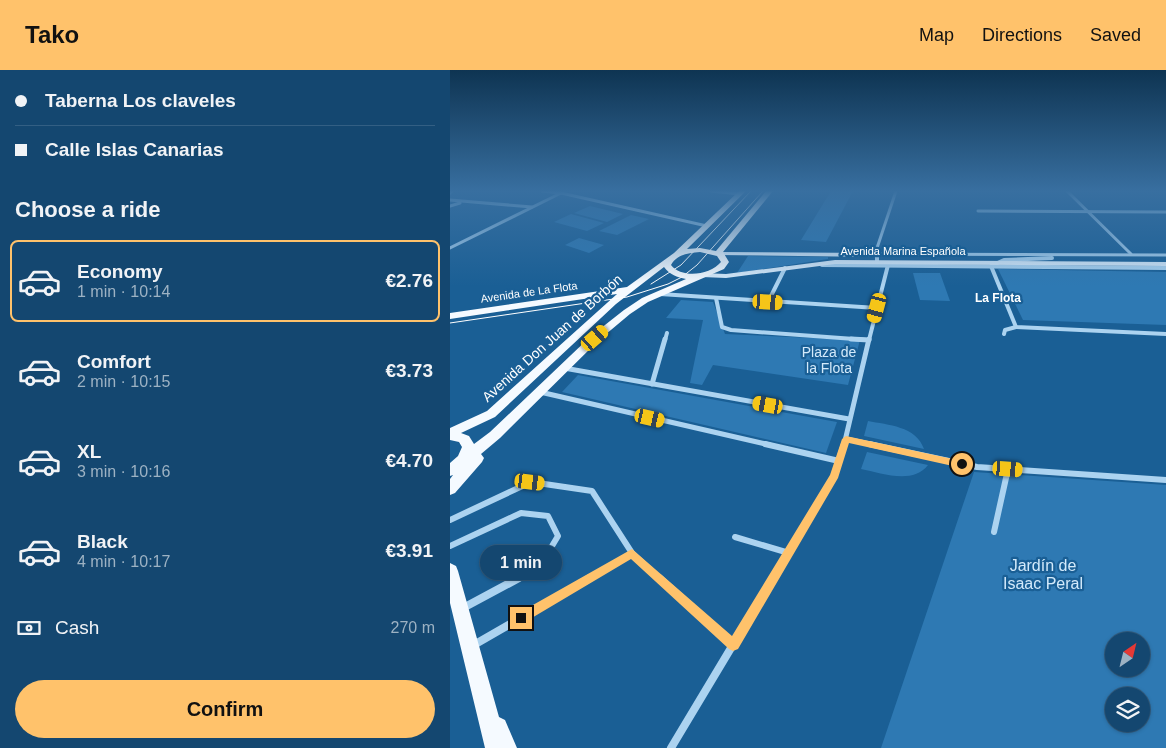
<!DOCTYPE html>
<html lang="en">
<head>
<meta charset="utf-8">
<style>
  :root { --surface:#144770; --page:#1d4e75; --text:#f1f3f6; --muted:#9db2c3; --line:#335f83; --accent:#ffc26b }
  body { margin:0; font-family:Helvetica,sans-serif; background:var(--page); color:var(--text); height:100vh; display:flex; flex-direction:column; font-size:19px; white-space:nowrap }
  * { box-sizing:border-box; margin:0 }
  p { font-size:16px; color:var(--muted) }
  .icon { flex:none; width:28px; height:28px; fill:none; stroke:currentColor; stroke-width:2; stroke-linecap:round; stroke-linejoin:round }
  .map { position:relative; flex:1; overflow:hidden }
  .drawer { display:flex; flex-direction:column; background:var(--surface); width:450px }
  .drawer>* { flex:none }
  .top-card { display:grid; align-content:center; height:110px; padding:0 15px; background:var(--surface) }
  .needle { width:32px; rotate:35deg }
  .tools { position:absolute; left:655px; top:562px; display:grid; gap:10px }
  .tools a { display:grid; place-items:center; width:45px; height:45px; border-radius:50%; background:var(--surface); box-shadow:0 1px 4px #0004,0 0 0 1px var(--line); font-size:25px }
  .end { position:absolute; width:22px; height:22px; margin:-11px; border:6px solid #ffc26b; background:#111; box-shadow:0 0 0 2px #111 }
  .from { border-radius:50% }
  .bubble { position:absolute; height:35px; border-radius:18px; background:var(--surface); box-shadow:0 1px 4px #0004,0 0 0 1px var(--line); font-size:16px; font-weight:600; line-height:35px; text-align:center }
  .car { position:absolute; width:15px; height:30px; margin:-15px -8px; border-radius:6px; box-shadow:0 0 4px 1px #0007; background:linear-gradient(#f5c518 24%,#345 0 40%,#f5c518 0 76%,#345 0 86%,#f5c518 0) }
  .top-card b { display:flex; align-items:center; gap:18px; height:48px; font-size:19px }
  .top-card b+b { border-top:1px solid var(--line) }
  .top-card i { width:12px; height:12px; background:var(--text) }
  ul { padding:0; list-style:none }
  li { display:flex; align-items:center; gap:15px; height:82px; margin:0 10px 8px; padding:0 5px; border:2px solid transparent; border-radius:8px }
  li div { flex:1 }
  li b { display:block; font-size:19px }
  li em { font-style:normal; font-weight:600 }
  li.on { border-color:var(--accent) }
  li>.icon { width:45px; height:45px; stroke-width:1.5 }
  h2 { padding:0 15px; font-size:22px; line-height:60px }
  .pay { display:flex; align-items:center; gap:12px; height:55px; padding:0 15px; font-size:19px }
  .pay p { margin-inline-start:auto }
  .primary-button { display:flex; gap:10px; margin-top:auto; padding:10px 15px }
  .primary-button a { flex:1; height:58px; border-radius:30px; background:var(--accent); color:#111; font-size:20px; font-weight:600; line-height:58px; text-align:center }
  header { display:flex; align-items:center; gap:30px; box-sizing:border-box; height:70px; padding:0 25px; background:var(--accent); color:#111 }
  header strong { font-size:24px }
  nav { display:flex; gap:28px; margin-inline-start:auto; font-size:18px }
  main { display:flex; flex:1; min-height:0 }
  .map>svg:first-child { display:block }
  .green { fill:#2e79b3; fill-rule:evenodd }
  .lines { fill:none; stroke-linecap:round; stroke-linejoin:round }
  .street-far4 { stroke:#acd3f0; stroke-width:3 }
  .street-far3 { stroke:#acd3f0; stroke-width:4 }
  .street-far2 { stroke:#acd3f0; stroke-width:5 }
  .street-far1 { stroke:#acd3f0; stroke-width:6 }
  .street { stroke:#acd3f0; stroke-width:8 }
  .secondary { fill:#daecfb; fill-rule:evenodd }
  .primary { fill:#f5faff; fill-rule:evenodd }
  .tram { stroke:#fff; stroke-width:1 }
  .route { fill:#ffc26b }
  .labels { text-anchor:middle; stroke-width:4.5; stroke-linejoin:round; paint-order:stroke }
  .far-street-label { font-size:11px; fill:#fff; stroke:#1a5f95 }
  .far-neighbourhood-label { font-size:12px; font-weight:bold; fill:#fff; stroke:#1a5f95 }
  .street-label { font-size:14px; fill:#fff; stroke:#1a5f95 }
  .park-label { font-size:14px; fill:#d3eafb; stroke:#1a5f95 }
  .near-park-label { font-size:16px; fill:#d3eafb; stroke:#1a5f95 }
</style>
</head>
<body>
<header>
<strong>Tako</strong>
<nav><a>Map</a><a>Directions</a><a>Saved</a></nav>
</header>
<main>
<section class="drawer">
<div class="top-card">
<b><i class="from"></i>Taberna Los claveles</b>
<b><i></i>Calle Islas Canarias</b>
</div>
<h2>Choose a ride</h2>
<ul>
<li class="on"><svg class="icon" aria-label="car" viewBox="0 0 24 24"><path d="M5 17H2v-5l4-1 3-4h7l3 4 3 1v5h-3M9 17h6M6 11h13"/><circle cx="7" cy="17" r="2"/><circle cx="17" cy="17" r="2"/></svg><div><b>Economy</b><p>1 min · 10:14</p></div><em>€2.76</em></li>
<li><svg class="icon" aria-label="car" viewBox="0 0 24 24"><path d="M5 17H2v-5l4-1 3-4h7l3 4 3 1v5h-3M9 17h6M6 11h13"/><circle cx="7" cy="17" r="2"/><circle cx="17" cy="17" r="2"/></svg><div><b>Comfort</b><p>2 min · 10:15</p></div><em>€3.73</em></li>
<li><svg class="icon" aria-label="car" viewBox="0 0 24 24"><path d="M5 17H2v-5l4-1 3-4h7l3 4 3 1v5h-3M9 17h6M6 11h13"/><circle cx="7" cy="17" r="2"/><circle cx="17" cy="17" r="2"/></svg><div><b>XL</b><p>3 min · 10:16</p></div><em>€4.70</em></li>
<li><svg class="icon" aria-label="car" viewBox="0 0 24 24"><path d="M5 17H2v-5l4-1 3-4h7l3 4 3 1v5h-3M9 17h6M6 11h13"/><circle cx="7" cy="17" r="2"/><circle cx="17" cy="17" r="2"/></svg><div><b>Black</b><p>4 min · 10:17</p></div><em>€3.91</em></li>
</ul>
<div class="pay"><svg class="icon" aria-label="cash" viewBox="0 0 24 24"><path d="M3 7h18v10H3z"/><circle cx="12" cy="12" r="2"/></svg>Cash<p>270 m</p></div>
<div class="primary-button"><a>Confirm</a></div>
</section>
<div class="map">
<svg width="716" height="678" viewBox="0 0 716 678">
  <rect width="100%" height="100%" fill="#1a5f95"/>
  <g class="green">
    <path d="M381,121h22l-27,51 -25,-2z"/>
    <path d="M140,136l33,8 -16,8 -33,-9z"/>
    <path d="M121,144l33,9 -17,8 -33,-9z"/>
    <path d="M181,145l18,4 -32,16 -18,-4z"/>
    <path d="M129,168l25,7 -15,8 -24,-8z"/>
    <path d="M298,186l80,1v2l-91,14z"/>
    <path d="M548,199l168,3v53l-143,-5z"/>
    <path d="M463,203h27l10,28 -30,-1z"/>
    <path d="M231,230l32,2 12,32 135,6 -12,45 -135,-20 -11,20 -12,-2 13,-63 -37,-2z"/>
    <path d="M128,305l259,47 -11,31 -264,-61z"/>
    <path d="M418,351c20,4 48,5 56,28l-60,-13z"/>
    <path d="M417,382l61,13c-15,20 -47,8 -67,4z"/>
    <path d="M524,402l192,13v263h-285zM664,571h27v28h-27zM664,626h27v28h-27z"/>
  </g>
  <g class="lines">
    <g class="street-far4">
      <path d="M92,121l19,2 146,33"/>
      <path d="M261,121l29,3"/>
      <path d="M617,121l64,63"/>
      <path d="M0,123l2,-2"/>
      <path d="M0,130l82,7"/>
      <path d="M0,136l10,-3"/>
      <path d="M528,141l188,1"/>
      <path d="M0,178l111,-55"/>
      <path d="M417,184l299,1"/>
      <path d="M427,187v-9l19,-57"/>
    </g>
    <g class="street-far3">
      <path d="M427,186v6"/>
      <path d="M602,188l-48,2 -13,6 25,61 150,7"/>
      <path d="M372,195l344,3"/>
      <path d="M210,224l217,14"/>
      <path d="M266,228l6,29 9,3 137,10"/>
      <path d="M318,232l17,-34"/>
      <path d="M554,264l1,-4 11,-3"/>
      <path d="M215,270l2,-7"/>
      <path d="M419,270l19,-75"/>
    </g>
    <g class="street-far2">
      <path d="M401,269l18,1"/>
      <path d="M114,298l285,51"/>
      <path d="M202,314l13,-45"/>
      <path d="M90,322l230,53"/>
      <path d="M396,369l29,6"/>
      <path d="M394,375l25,-106"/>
    </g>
    <g class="street-far1">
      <path d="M315,374l74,17"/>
      <path d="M419,374l108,23 189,13"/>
      <path d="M0,450l81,-38 61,9 40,62 28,26"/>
      <path d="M544,462l14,-63"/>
      <path d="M285,467l54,16"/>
      <path d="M0,476l71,-33 27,3 10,20 -18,30 -23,13"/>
      <path d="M138,509l44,-26"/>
      <path d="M322,509l62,-103 10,-32"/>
    </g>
    <g class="street">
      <path d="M209,508l74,67"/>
      <path d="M13,538l56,-30"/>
      <path d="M22,576l118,-68"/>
      <path d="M221,678l102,-170"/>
    </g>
    <g class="secondary">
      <path d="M270,182l155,1 3,2 -3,2 -157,-2v-2z"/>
      <path d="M385,190l331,2v4l-331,-2 -109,14 -24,-1 -4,-2 4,-2 24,1z"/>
    </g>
    <g class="primary">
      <path d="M289,121h7l-59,58 13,-1 16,3 50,-60h7l-50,61 6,10 -5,7 -76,33 -18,12 -31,26 -99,98 -19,16 3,4 -2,4 -27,31 -5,2v-16l3,-4 -3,1v-13l8,-7 4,-9 -3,-5 -9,-2v-12l37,-17 130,-117 -167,25v-6l177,-26 47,-34zM250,182l17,4 4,6c-11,13 -39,17 -50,3 6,-11 18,-12 29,-13zM214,197c6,8 13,10 22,12l-44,19 -18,12 -33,26 -101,96 -16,12 -5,-8 -8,-3 34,-16 121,-113z"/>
      <path d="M0,493l6,3 2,5 41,146 6,3 12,28h-32l-35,-145z"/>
    </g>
    <g class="tram">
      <path d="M201,214l30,-19 70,-74"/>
      <path d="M0,253l177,-26 41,-13 14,-7 15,-12 66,-74"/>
    </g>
  </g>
  <linearGradient id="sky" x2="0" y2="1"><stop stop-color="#0e3452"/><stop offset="0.56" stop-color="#386fa0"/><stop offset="1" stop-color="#386fa0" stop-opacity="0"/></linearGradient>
  <rect width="716" height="216" fill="url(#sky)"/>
  <path class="route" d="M396,366l116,25 5,3 -5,4 -113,-25 -11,35 -100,171 -5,2 -4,-2 -98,-90 -106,63 -4,2 -4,-2 -2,-4 2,-4 115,-65 100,87 98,-161 12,-36z"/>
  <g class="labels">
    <g class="far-street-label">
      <text x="453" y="185">Avenida Marina Española</text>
      <text transform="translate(79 222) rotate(-8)" y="4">Avenida de La Flota</text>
    </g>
    <g class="far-neighbourhood-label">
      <text x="548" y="232">La Flota</text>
    </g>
    <g class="street-label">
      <text transform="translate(102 268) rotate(-42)" y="5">Avenida Don Juan de Borbón</text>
    </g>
    <g class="park-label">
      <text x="379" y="287">Plaza de<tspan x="379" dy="16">la Flota</tspan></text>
    </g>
    <g class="near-park-label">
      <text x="593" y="501">Jardín de<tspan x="593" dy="18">Isaac Peral</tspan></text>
    </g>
  </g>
</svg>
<div class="tools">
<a><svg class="needle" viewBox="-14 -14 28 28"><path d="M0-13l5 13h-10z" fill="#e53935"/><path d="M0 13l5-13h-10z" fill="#9db2c3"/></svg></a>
<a><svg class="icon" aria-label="layers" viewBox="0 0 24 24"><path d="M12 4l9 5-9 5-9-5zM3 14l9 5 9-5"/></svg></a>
</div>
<i class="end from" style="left:512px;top:394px"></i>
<i class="end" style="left:71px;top:548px"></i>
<div class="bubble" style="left:30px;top:475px;width:82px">1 min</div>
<i class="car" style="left:318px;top:232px;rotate:93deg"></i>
<i class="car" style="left:427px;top:238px;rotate:195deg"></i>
<i class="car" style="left:145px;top:268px;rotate:49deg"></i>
<i class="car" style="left:318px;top:335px;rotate:280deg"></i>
<i class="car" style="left:200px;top:348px;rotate:103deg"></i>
<i class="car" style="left:558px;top:399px;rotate:94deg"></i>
<i class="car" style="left:80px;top:412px;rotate:97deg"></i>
</div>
</main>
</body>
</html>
